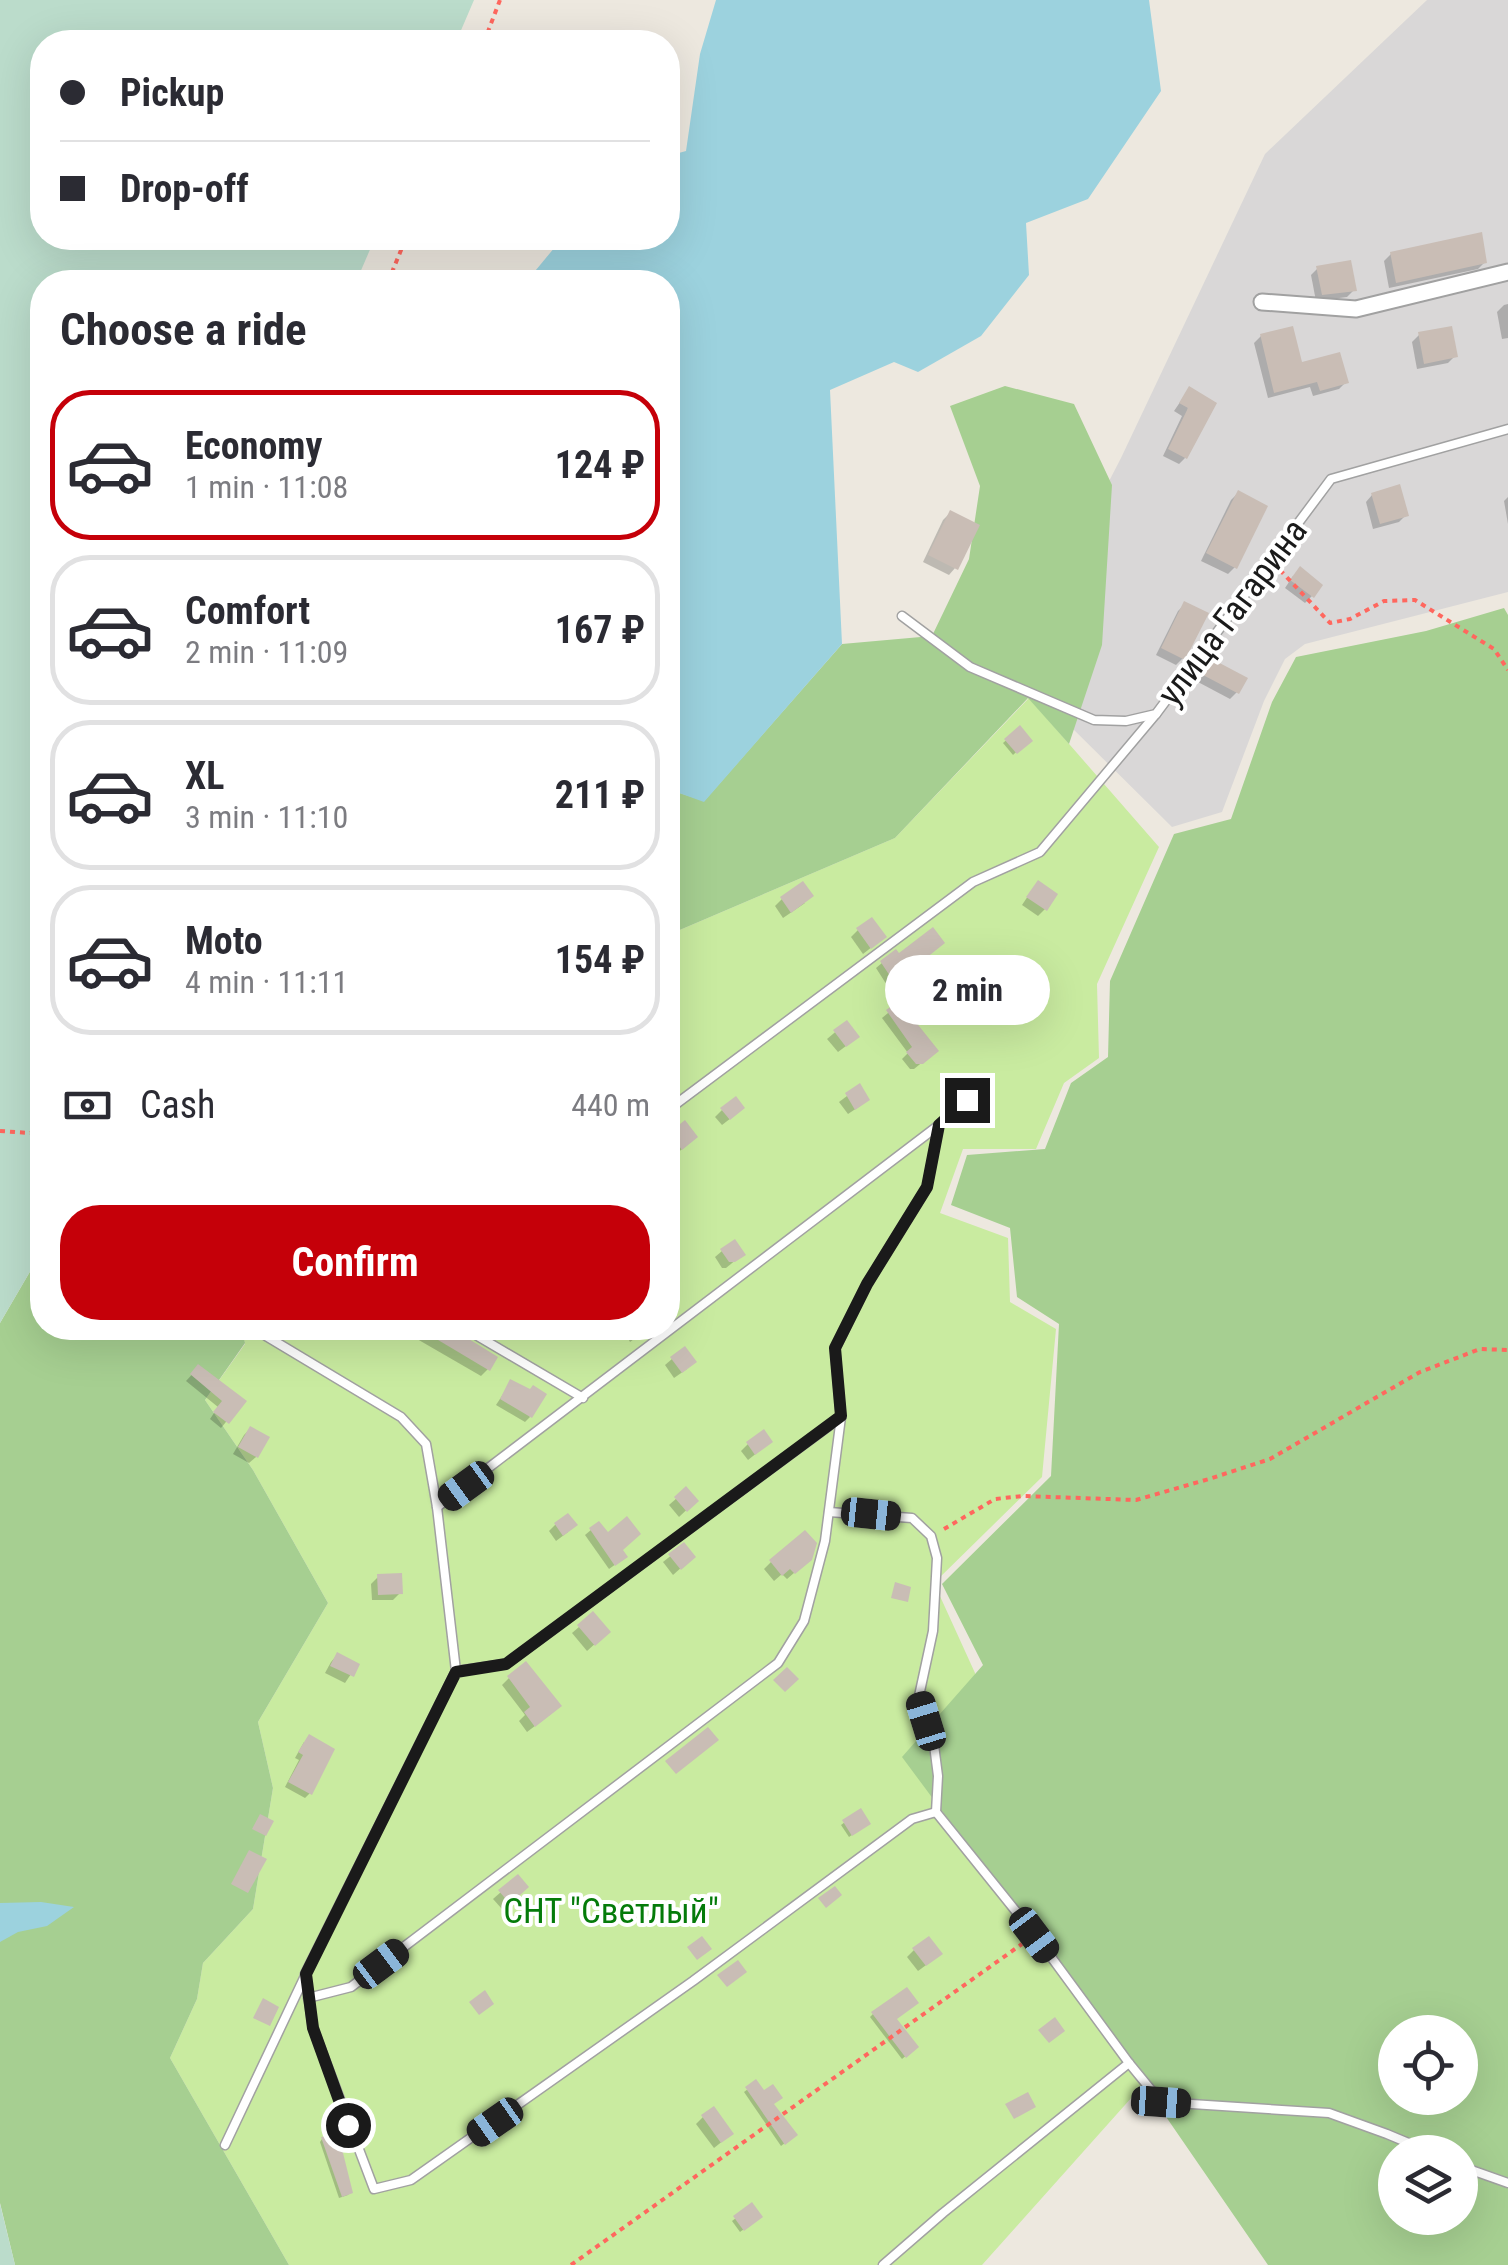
<!DOCTYPE html>
<html lang="en">
<head>
<meta charset="utf-8">
<style>
  :root { --surface:#fff; --page:#f7f7f7; --text:#2b2b33; --muted:#7c7c81; --line:#e1e1e2; --accent:#c50009 }
  body { margin:0; font-family:"Roboto Condensed",sans-serif; background:var(--page); color:var(--text); height:100vh; display:flex; flex-direction:column; font-size:38px; white-space:nowrap }
  * { box-sizing:border-box; margin:0 }
  p { font-size:32px; color:var(--muted) }
  .icon { flex:none; width:55px; height:55px; fill:none; stroke:currentColor; stroke-width:2; stroke-linecap:round; stroke-linejoin:round }
  .map { position:relative; flex:1; overflow:hidden }
  .drawer { position:absolute; left:30px; top:270px; width:650px; height:1070px; display:flex; flex-direction:column; background:var(--surface); border-radius:40px; box-shadow:0 10px 40px #0002 }
  .drawer>* { flex:none }
  .top-card { position:absolute; left:30px; top:30px; width:650px; height:220px; border-radius:40px; box-shadow:0 10px 40px #0002; display:grid; align-content:center; height:220px; padding:0 30px; background:var(--surface) }
  .controls { position:absolute; left:1378px; top:2015px; display:grid; gap:20px }
  .controls a { display:grid; place-items:center; width:100px; height:100px; border-radius:50%; background:var(--surface); box-shadow:0 10px 40px #0002; font-size:50px }
  .end { position:absolute; width:45px; height:45px; margin:-22px; border:12px solid #1a1a1a; background:#fff; box-shadow:0 0 0 5px #fff }
  .from { border-radius:50% }
  .bubble { position:absolute; height:70px; border-radius:35px; background:var(--surface); box-shadow:0 10px 40px #0002; font-size:32px; font-weight:700; line-height:70px; text-align:center }
  .car { position:absolute; width:30px; height:60px; margin:-30px -15px; border-radius:12px; box-shadow:0 0 8px 2px #0007; background:linear-gradient(#222 24%,#8ab4d8 0 40%,#222 0 76%,#8ab4d8 0 86%,#222 0) }
  .top-card b { display:flex; align-items:center; gap:35px; height:95px; font-size:38px }
  .top-card b+b { border-top:2px solid var(--line) }
  .top-card i { width:25px; height:25px; background:var(--text) }
  ul { padding:0; list-style:none }
  li { display:flex; align-items:center; gap:30px; height:150px; margin:0 20px 15px; padding:0 10px; border:5px solid var(--line); border-radius:40px }
  li div { flex:1 }
  li b { display:block; font-size:38px }
  li em { font-style:normal; font-weight:700 }
  li.selected { border-color:var(--accent) }
  li>.icon { width:90px; height:90px; stroke-width:1.5 }
  h2 { padding:0 30px; font-size:45px; line-height:120px }
  .pay { display:flex; align-items:center; gap:25px; height:110px; padding:0 30px; font-size:38px }
  .pay p { margin-inline-start:auto }
  .action { display:flex; gap:20px; margin-top:auto; padding:20px 30px }
  .action a { flex:1; height:115px; border-radius:40px; background:var(--accent); color:#fff; font-size:40px; font-weight:700; line-height:115px; text-align:center }
  .map>svg:first-child { display:block }
  .residential { fill:#d9d7d7 }
  .grass { fill:#c9eba0 }
  .forest { fill:#a6cf91; fill-rule:evenodd }
  .wetland { fill:#bbdccb }
  .water { fill:#9cd2de }
  .shadow { fill:#0003 }
  .building { fill:#c9bdb5 }
  .lines { fill:none; stroke-linecap:round; stroke-linejoin:round }
  .lane-casing { stroke:#a1a1a1; stroke-width:11 }
  .street-casing { stroke:#a1a1a1; stroke-width:19 }
  .path { stroke:#ff675e; stroke-width:4; stroke-dasharray:5 5; stroke-linecap:butt }
  .lane { stroke:#fff; stroke-width:8 }
  .street { stroke:#fff; stroke-width:15 }
  .route { stroke:#1a1a1a; stroke-width:12 }
  .labels { text-anchor:middle; stroke-width:8; stroke-linejoin:round; paint-order:stroke }
  .street-label { font-size:35px; fill:#1a1a1a; stroke:#fff }
  .park-label { font-size:35px; fill:#057b0a; stroke:#fff }
</style>
</head>
<body>
<div class="map">
<svg width="1508" height="2265" viewBox="0 0 1508 2265">
  <rect width="100%" height="100%" fill="#ede8df"/>
  <path class="residential" d="M1427,0h81v592l-203,52 -20,15 -21,42 -42,111 -50,15 -107,-106 24,-201 32,-62 144,-304z"/>
  <path class="grass" d="M1029,698l130,149 -62,137 2,74 -35,25 -28,66h-73l-23,64 68,25 2,64 46,27 -14,148 -108,106 41,90 3,94 180,301 -176,197h-693l-119,-207 27,-59 6,-36 50,-54 20,-121 -15,-66 70,-119 -75,-133 -48,-70 40,-56 -4,-16h427v-393l227,-97z"/>
  <g class="forest">
    <path d="M1005,386l69,18 38,81 -10,160 -33,99 -41,-46 -133,140 -227,97v-146l36,12 138,-157 90,-8 37,-77 11,-73 -30,-80z"/>
    <path d="M1504,608l4,7v1650h-240l-139,-202 -227,-306 81,-92 -41,-81 109,-108 8,-152 -42,-27 -7,-69 -59,-23 16,-50 78,-6 26,-66 37,-26 2,-76 64,-147 57,-15 41,-117 24,-45 130,-26zM1395,2032h65v66h-65zM1395,2152h65v66h-65z"/>
    <path d="M42,1251v77h199l4,15 -40,57 48,70 75,133 -70,119 15,66 -20,121 -50,54 -6,36 -27,59 119,207h-274l-15,-62v-880z"/>
  </g>
  <g class="wetland">
    <path d="M0,0h474l-18,42h-414v196h333l-19,44h-314v969l-42,72z"/>
    <path d="M0,2204l15,61h-15z"/>
  </g>
  <g class="water">
    <path d="M716,0h433l12,91 -73,108 -62,24 3,52 -48,61 -63,36 -24,-10 -64,28 12,254 -138,158 -36,-13v-507h-142l29,-35 -2,-9h115v-82l18,-5 14,-97z"/>
    <path d="M41,1902l33,5 -27,19 -29,6 -18,10v-39z"/>
  </g>
  <g class="shadow">
    <path d="M1391,254l94,8 -7,7 -89,19 -5,-27z"/>
    <path d="M1318,268l36,22 -7,7 -31,4 -5,-26z"/>
    <path d="M1508,304v34l-6,1 -5,-27 7,-7z"/>
    <path d="M1419,335l36,21 -7,7 -31,6 -5,-27z"/>
    <path d="M1261,336l39,29 46,17 -7,7 -26,7 -3,-9 -42,11 -14,-55z"/>
    <path d="M1189,389l-4,69 -6,6 -16,-8 19,-40 -8,-5z"/>
    <path d="M1238,493l-3,74 -7,7 -27,-13 30,-61z"/>
    <path d="M1372,495l34,20 -7,7 -26,7 -7,-27z"/>
    <path d="M1508,497v27l-4,-23z"/>
    <path d="M950,513l5,55 -6,7 -26,-13 20,-42z"/>
    <path d="M1293,576l19,20 -7,7 -20,-15z"/>
    <path d="M1185,604l-2,54 -7,7 -20,-10 22,-44z"/>
    <path d="M1212,662l25,30 -7,7 -32,-17z"/>
    <path d="M1019,729l10,11 -16,15 -10,-12z"/>
    <path d="M1032,890l13,19 -7,7 -16,-11z"/>
    <path d="M782,899l23,4 -22,15 -8,-12z"/>
    <path d="M858,930l19,13 -14,11 -12,-17z"/>
    <path d="M882,963l32,3 -1,56 17,34 -16,13h-4l-8,-10 6,-6 -26,-35 17,-14 -23,-36z"/>
    <path d="M846,1023l4,20 -12,9 -11,-13z"/>
    <path d="M859,1087l1,19 -12,8 -9,-12z"/>
    <path d="M722,1110l13,5 -13,10 -7,-8z"/>
    <path d="M684,1123l4,21 -13,11 -7,-9v-9z"/>
    <path d="M722,1251l20,4 -16,13h-4l-7,-11z"/>
    <path d="M398,1328h48l13,9 29,32 -7,7z"/>
    <path d="M622,1328h27l-19,14z"/>
    <path d="M672,1359l15,10 -13,9 -9,-13z"/>
    <path d="M199,1367l44,34 -22,27 -11,-9 8,-12 -32,-26z"/>
    <path d="M511,1382l19,35 -5,5 -29,-17z"/>
    <path d="M250,1429l6,28 -7,6 -16,-9 11,-19z"/>
    <path d="M748,1444l15,4 -15,12 -7,-9z"/>
    <path d="M686,1490l10,11 -17,16 -10,-12z"/>
    <path d="M556,1524l12,8 -12,9 -7,-10z"/>
    <path d="M598,1524l22,27v10l-11,8 -24,-34z"/>
    <path d="M683,1546l10,11 -20,18 -10,-13z"/>
    <path d="M771,1562l31,4 -15,13 -5,-5 -8,7 -10,-12z"/>
    <path d="M378,1577l22,16 -7,7h-21l-1,-16z"/>
    <path d="M593,1615l15,17 -21,19 -15,-18z"/>
    <path d="M337,1655l20,10 -12,18 -20,-10 6,-11z"/>
    <path d="M509,1678l43,35 -25,19 -8,-11 6,-6 -23,-30z"/>
    <path d="M304,1742l6,51 -5,5 -20,-11 14,-27 -4,-2z"/>
    <path d="M860,1811l5,15 -16,11 -8,-12z"/>
    <path d="M518,1877l8,10 -24,22 -9,-10z"/>
    <path d="M914,1950l19,10 -15,11 -11,-14z"/>
    <path d="M873,2014l21,5 22,28 -14,12 -32,-42z"/>
    <path d="M756,2083l39,52 -14,11 -37,-54z"/>
    <path d="M703,2117l21,23 -10,8 -18,-24z"/>
    <path d="M322,2139l28,53 -2,3 -9,3 -19,-56z"/>
    <path d="M752,2206l8,11 -20,15 -8,-11z"/>
  </g>
  <g class="building">
    <path d="M1482,232l5,31 -91,20 -6,-31z"/>
    <path d="M1351,260l6,31 -35,4 -6,-29z"/>
    <path d="M1293,326l9,36 38,-10 9,31 -29,8 -3,-9 -43,11 -14,-59z"/>
    <path d="M1452,326l6,31 -34,7 -6,-32z"/>
    <path d="M1189,386l28,17 -30,56 -19,-10 20,-41 -9,-5z"/>
    <path d="M1400,484l9,32 -29,8 -9,-31z"/>
    <path d="M1238,490l30,16 -31,63 -31,-16z"/>
    <path d="M950,510l30,15 -22,45 -30,-15z"/>
    <path d="M1300,566l23,19 -9,13 -24,-18z"/>
    <path d="M1184,601l25,12 -24,47 -24,-12z"/>
    <path d="M1212,659l36,19 -9,16 -36,-19z"/>
    <path d="M1020,725l13,16 -16,13 -13,-15z"/>
    <path d="M1038,880l20,14 -11,17 -21,-14z"/>
    <path d="M803,881l11,15 -23,17 -11,-16z"/>
    <path d="M872,917l15,20 -16,12 -15,-21z"/>
    <path d="M933,927l12,16 -29,23 27,35 -28,20 24,30 -16,13h-7l-10,-12 6,-5 -26,-37 18,-13 -24,-36 16,-12 3,4z"/>
    <path d="M847,1020l13,17 -14,10 -13,-17z"/>
    <path d="M860,1083l10,17 -15,10 -10,-17z"/>
    <path d="M736,1096l9,12 -15,12 -10,-12z"/>
    <path d="M685,1120l13,17 -16,13 -13,-17z"/>
    <path d="M735,1239l11,16 -11,7h-6l-9,-13z"/>
    <path d="M418,1328h33l47,29 -8,14z"/>
    <path d="M685,1346l12,16 -15,11 -12,-16z"/>
    <path d="M198,1364l49,37 -18,23 -16,-12 9,-11 -32,-27z"/>
    <path d="M510,1379l20,10 3,-4 14,9 -15,24 -32,-19z"/>
    <path d="M250,1426l20,11 -12,21 -20,-11z"/>
    <path d="M764,1429l9,13 -18,13 -9,-13z"/>
    <path d="M686,1486l13,15 -12,11 -13,-15z"/>
    <path d="M568,1513l10,12 -15,11 -9,-13z"/>
    <path d="M627,1516l14,18 -18,16 5,7 -13,9 -26,-38 10,-7 9,11z"/>
    <path d="M805,1530l12,13 -5,17 -17,14 -5,-5 -8,7 -13,-16z"/>
    <path d="M684,1542l12,15 -15,13 -13,-16z"/>
    <path d="M402,1573l1,21 -25,1 -1,-21z"/>
    <path d="M895,1582l16,5 -3,15 -17,-4z"/>
    <path d="M593,1611l18,21 -16,14 -18,-21z"/>
    <path d="M337,1652l23,12 -6,13 -24,-11z"/>
    <path d="M526,1661l36,45 -27,21 -11,-15 6,-5 -23,-31z"/>
    <path d="M787,1667l12,12 -14,13 -12,-12z"/>
    <path d="M708,1727l11,13 -43,34 -11,-13z"/>
    <path d="M309,1734l26,15 -23,46 -24,-13 15,-27 -5,-3z"/>
    <path d="M861,1808l10,16 -19,12 -10,-16z"/>
    <path d="M260,1814l14,7 -8,15 -14,-7z"/>
    <path d="M249,1850l18,9 -19,34 -17,-9z"/>
    <path d="M518,1874l11,13 -19,17 -12,-14z"/>
    <path d="M835,1886l7,9 -16,13 -8,-10z"/>
    <path d="M702,1936l10,13 -15,11 -10,-13z"/>
    <path d="M929,1936l14,18 -17,12 -14,-18z"/>
    <path d="M738,1960l9,12 -20,15 -10,-12z"/>
    <path d="M907,1987l12,16 -22,16 22,28 -13,11 -35,-46z"/>
    <path d="M485,1990l9,14 -15,11 -10,-13z"/>
    <path d="M263,1998l16,9 -9,19 -17,-8z"/>
    <path d="M1055,2017l10,14 -16,12 -11,-13z"/>
    <path d="M756,2079l8,11 9,-6 10,14 -9,6 24,31 -13,10 -40,-58z"/>
    <path d="M1028,2092l8,15 -22,12 -9,-15z"/>
    <path d="M714,2106l20,28 -13,9 -20,-28z"/>
    <path d="M338,2133l15,60 -11,4 -21,-60z"/>
    <path d="M752,2202l11,15 -19,14 -11,-15z"/>
  </g>
  <g class="lines">
    <defs>
      <g id="lane">
        <path d="M902,616l68,51 124,53 32,1 30,-7 175,-235 177,-50"/>
        <path d="M668,1110l305,-228 67,-30 116,-138"/>
        <path d="M260,1328l6,8 135,81 25,27 11,63 19,164 -151,303 8,54 61,161 37,-9 282,-199 219,-162 24,-7 99,123 94,128 32,39 168,11 58,21 43,18"/>
        <path d="M464,1328l119,70"/>
        <path d="M437,1507l502,-382 28,-25"/>
        <path d="M829,1512l83,6 19,18 6,22 -4,73 -14,65 15,49 4,31 -2,36"/>
        <path d="M456,1671l50,-7 335,-247"/>
        <path d="M308,1998l43,-11 427,-324 26,-42 21,-80 16,-124 -6,-68 32,-65 60,-97 12,-62"/>
        <path d="M225,2145l79,-167"/>
        <path d="M1460,2166l48,17"/>
        <path d="M883,2265l60,-52 186,-150"/>
      </g>
      <path id="street" d="M1262,302l94,7 152,-37"/>
    </defs>
    <use href="#lane" class="lane-casing"/>
    <use href="#street" class="street-casing"/>
    <g class="path">
      <path d="M484,42l16,-42"/>
      <path d="M388,282l18,-44"/>
      <path d="M1280,570l50,53 20,-4 34,-18 31,-1 79,49 14,21"/>
      <path d="M0,1131l30,2 12,-3"/>
      <path d="M944,1529l51,-30 28,-3 113,4 73,-21 61,-20 150,-87 60,-23 28,1"/>
      <path d="M571,2265l451,-321"/>
    </g>
    <use href="#lane" class="lane"/>
    <use href="#street" class="street"/>
  </g>
  <g class="lines">
    <path class="route" d="M348,2125l-35,-97 -7,-54 150,-302 50,-8 335,-248 -6,-68 32,-64 60,-97 12,-62 28,-25"/>
  </g>
  <g class="labels">
    <g class="street-label">
      <text transform="translate(1232 612) rotate(-53)" y="12">улица Гагарина</text>
    </g>
    <g class="park-label">
      <text x="611" y="1923">СНТ "Светлый"</text>
    </g>
  </g>
</svg>
<div class="controls">
<a><svg class="icon" aria-label="locate" viewBox="0 0 24 24"><circle cx="12" cy="12" r="6"/><path d="M12 2v4M12 18v4M2 12h4M18 12h4"/></svg></a>
<a><svg class="icon" aria-label="layers" viewBox="0 0 24 24"><path d="M12 4l9 5-9 5-9-5zM3 14l9 5 9-5"/></svg></a>
</div>
<i class="end from" style="left:348px;top:2125px"></i>
<i class="end" style="left:967px;top:1100px"></i>
<div class="bubble" style="left:885px;top:955px;width:165px">2 min</div>
<i class="car" style="left:466px;top:1486px;rotate:234deg"></i>
<i class="car" style="left:871px;top:1514px;rotate:96deg"></i>
<i class="car" style="left:926px;top:1721px;rotate:343deg"></i>
<i class="car" style="left:1034px;top:1935px;rotate:143deg"></i>
<i class="car" style="left:381px;top:1964px;rotate:53deg"></i>
<i class="car" style="left:1161px;top:2102px;rotate:94deg"></i>
<i class="car" style="left:495px;top:2122px;rotate:235deg"></i>
<div class="top-card">
<b><i class="from"></i>Pickup</b>
<b><i></i>Drop-off</b>
</div>
<section class="drawer">
<h2>Choose a ride</h2>
<ul>
<li class="selected"><svg class="icon" aria-label="car" viewBox="0 0 24 24"><path d="M5 17H2v-5l4-1 3-4h7l3 4 3 1v5h-3M9 17h6M6 11h13"/><circle cx="7" cy="17" r="2"/><circle cx="17" cy="17" r="2"/></svg><div><b>Economy</b><p>1 min · 11:08</p></div><em>124 ₽</em></li>
<li><svg class="icon" aria-label="car" viewBox="0 0 24 24"><path d="M5 17H2v-5l4-1 3-4h7l3 4 3 1v5h-3M9 17h6M6 11h13"/><circle cx="7" cy="17" r="2"/><circle cx="17" cy="17" r="2"/></svg><div><b>Comfort</b><p>2 min · 11:09</p></div><em>167 ₽</em></li>
<li><svg class="icon" aria-label="car" viewBox="0 0 24 24"><path d="M5 17H2v-5l4-1 3-4h7l3 4 3 1v5h-3M9 17h6M6 11h13"/><circle cx="7" cy="17" r="2"/><circle cx="17" cy="17" r="2"/></svg><div><b>XL</b><p>3 min · 11:10</p></div><em>211 ₽</em></li>
<li><svg class="icon" aria-label="car" viewBox="0 0 24 24"><path d="M5 17H2v-5l4-1 3-4h7l3 4 3 1v5h-3M9 17h6M6 11h13"/><circle cx="7" cy="17" r="2"/><circle cx="17" cy="17" r="2"/></svg><div><b>Moto</b><p>4 min · 11:11</p></div><em>154 ₽</em></li>
</ul>
<div class="pay"><svg class="icon" aria-label="cash" viewBox="0 0 24 24"><path d="M3 7h18v10H3z"/><circle cx="12" cy="12" r="2"/></svg>Cash<p>440 m</p></div>
<div class="action"><a>Confirm</a></div>
</section>
</div>
</body>
</html>
